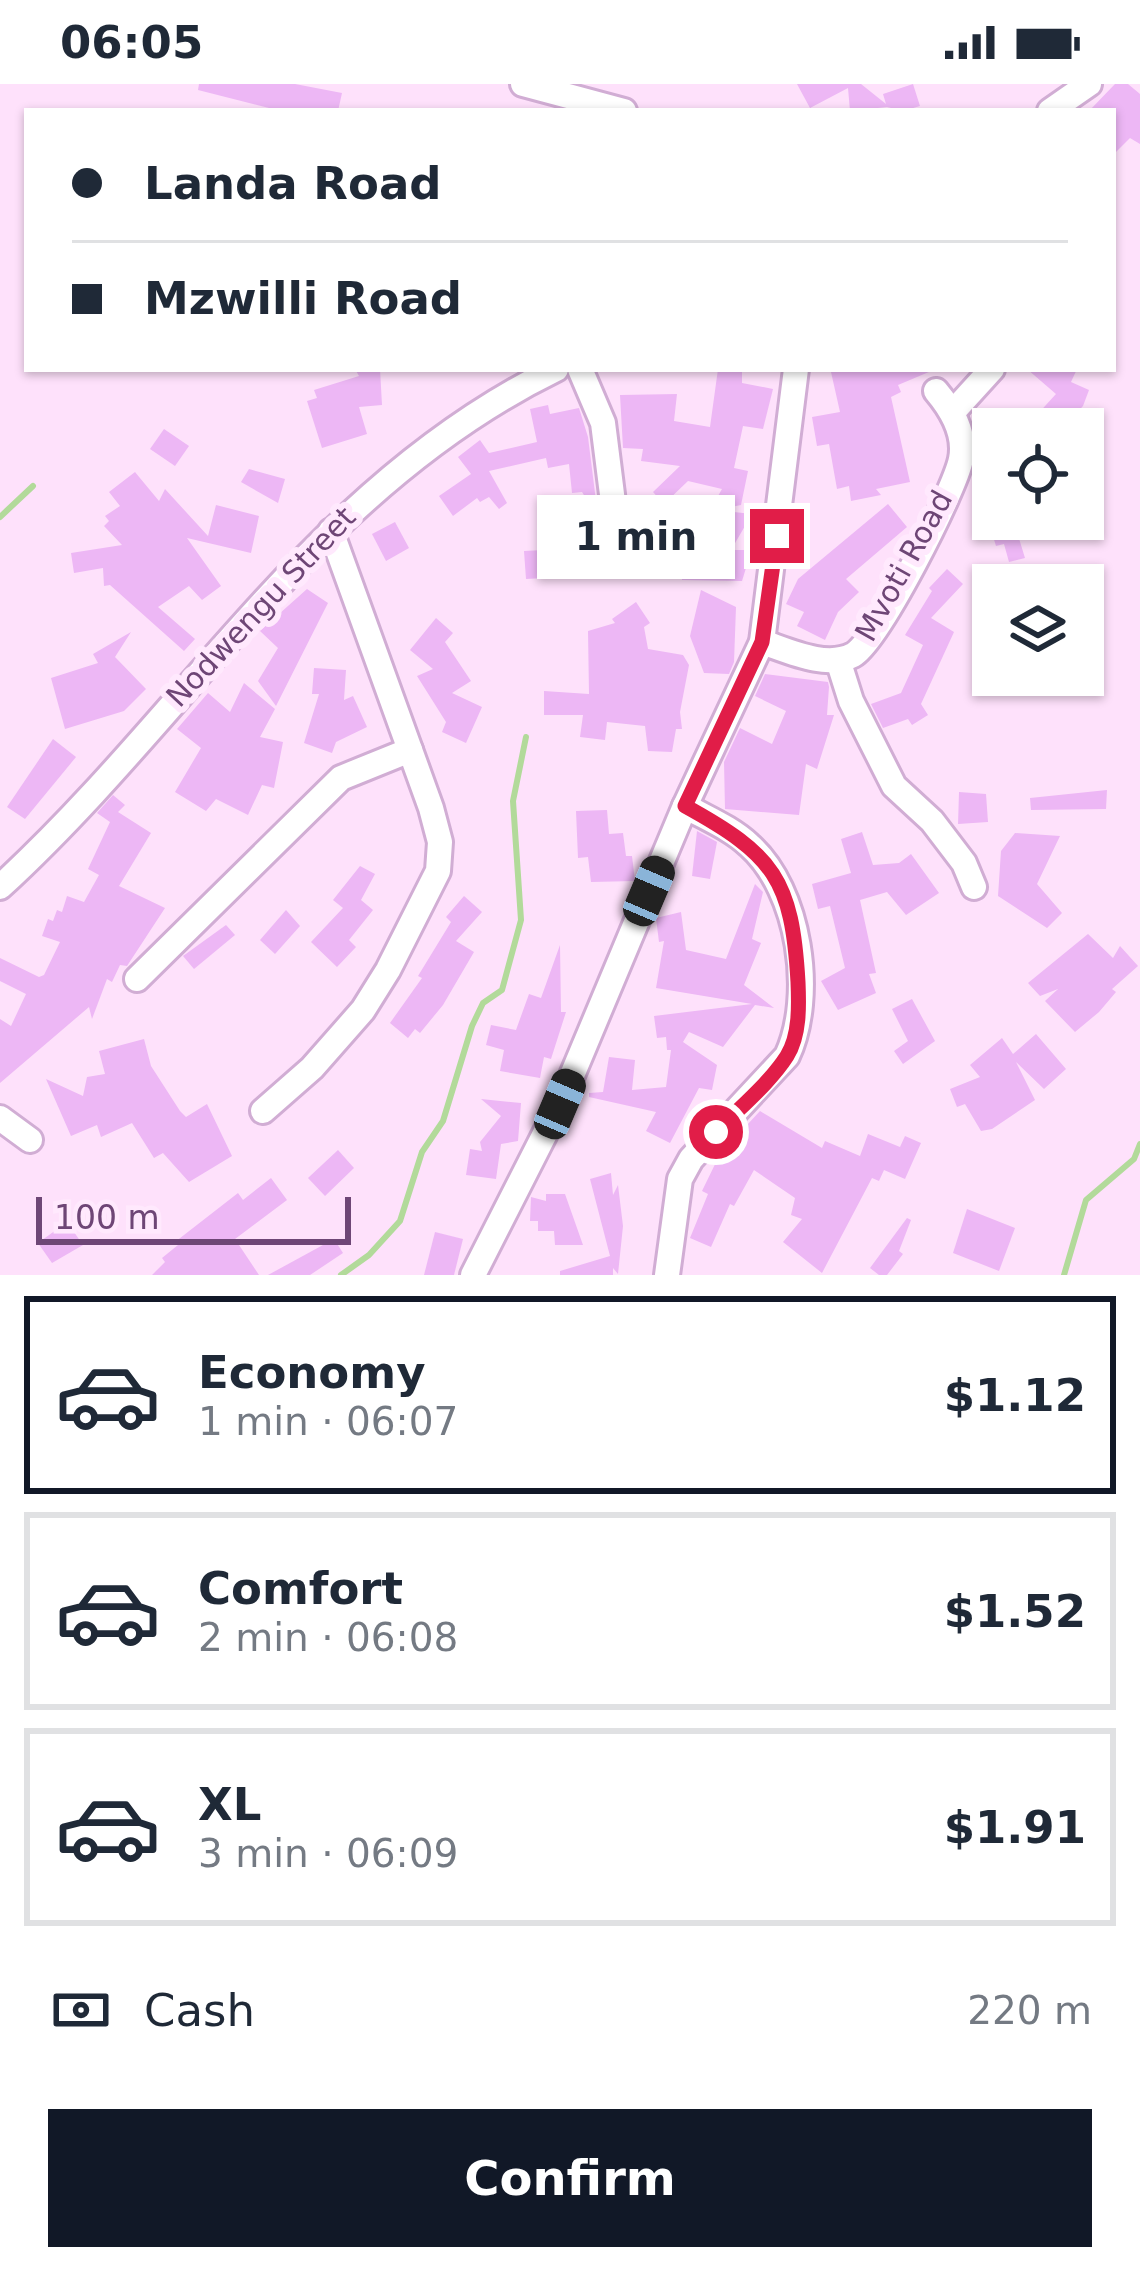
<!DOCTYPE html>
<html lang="en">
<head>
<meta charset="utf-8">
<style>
  :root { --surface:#fff; --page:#f2f2f3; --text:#1f2937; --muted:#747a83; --line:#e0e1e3; --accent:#111827 }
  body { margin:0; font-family:"DejaVu Sans",sans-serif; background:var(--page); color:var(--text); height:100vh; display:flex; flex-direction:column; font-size:45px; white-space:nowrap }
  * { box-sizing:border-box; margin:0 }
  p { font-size:39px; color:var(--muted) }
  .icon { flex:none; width:66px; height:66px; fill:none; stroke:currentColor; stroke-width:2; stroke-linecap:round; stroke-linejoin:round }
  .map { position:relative; height:1191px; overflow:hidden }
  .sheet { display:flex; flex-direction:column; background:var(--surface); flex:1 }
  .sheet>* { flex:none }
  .top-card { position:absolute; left:24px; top:24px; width:1092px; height:264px; border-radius:0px; box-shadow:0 3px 9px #0004; display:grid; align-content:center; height:264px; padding:0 48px; background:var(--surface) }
  .tools { position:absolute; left:972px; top:324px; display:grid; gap:24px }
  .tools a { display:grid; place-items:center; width:132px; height:132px; border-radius:0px; background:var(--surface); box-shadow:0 3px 9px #0004; font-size:60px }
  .scale { position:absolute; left:36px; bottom:30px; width:315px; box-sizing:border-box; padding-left:12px; border:6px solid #6e4676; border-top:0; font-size:33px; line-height:42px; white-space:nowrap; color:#6e4676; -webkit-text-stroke:9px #ffe9fd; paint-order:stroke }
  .end { position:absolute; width:54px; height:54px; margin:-27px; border:15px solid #e11d48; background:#fff; box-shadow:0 0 0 6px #fff }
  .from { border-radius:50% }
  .bubble { position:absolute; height:84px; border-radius:0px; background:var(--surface); box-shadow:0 3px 9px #0004; font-size:39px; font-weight:700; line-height:84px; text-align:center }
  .car { position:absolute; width:36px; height:72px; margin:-36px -18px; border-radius:15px; box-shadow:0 0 9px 3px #0007; background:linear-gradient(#222 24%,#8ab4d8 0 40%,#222 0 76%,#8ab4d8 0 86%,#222 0) }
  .top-card b { display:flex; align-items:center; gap:42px; height:114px; font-size:45px }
  .top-card b+b { border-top:3px solid var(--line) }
  .top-card i { width:30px; height:30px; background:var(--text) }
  ul { padding:21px 0 0; list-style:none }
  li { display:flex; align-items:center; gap:36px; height:198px; margin:0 24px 18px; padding:0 24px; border:6px solid var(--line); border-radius:0px }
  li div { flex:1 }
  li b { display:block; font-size:45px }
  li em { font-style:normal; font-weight:700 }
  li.current { border-color:var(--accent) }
  li>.icon { width:108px; height:108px; stroke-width:1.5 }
  .pay { display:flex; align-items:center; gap:30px; height:132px; padding:0 48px; font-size:45px }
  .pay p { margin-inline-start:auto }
  .button { display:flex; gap:24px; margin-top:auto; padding:24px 48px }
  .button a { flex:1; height:138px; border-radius:0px; background:var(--accent); color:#fff; font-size:48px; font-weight:700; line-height:138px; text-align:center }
  .status { display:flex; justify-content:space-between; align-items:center; height:84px; padding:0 60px; background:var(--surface); direction:ltr }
  .status svg { height:33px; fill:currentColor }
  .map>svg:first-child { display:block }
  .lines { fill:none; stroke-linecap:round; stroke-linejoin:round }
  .stream { stroke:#b2da9a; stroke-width:6 }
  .building { fill:#edb7f5 }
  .minor-casing { stroke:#d1add4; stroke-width:30 }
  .minor { stroke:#fff; stroke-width:24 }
  .route { stroke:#e11d48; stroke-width:15 }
  .labels { text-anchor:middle; stroke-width:12; stroke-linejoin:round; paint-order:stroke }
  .street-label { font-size:30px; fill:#6e4676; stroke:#ffe9fd }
</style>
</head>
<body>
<div class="status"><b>06:05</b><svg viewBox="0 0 49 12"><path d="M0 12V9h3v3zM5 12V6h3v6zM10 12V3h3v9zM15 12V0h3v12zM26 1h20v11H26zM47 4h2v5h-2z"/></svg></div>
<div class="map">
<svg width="1140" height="1191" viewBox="0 0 1140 1191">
  <rect width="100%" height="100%" fill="#fee1fb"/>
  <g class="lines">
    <g class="stream">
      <path d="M0,433l33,-31"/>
      <path d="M341,1191l28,-20 31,-34 22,-69 21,-31 29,-95 11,-23 19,-13 19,-70 -8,-119 13,-64"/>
      <path d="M1064,1191l22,-75 48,-41 6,-15"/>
    </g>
  </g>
  <g class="building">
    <path d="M199,0h96l47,9 -4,18h-57l-83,-21z"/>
    <path d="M797,0h64l25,20 -3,-10 30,-10 7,22 -17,5 -16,-4 -37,4 -2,-23 -38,20z"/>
    <path d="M1115,0h13l12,10v50l-10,-6 -17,17v-44h-24z"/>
    <path d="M355,285h25l2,36 -23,2 8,27 -45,14 -15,-47 10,-3 -3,-8 45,-14z"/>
    <path d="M718,285h24v14l31,6 -10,40 -20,-3 -9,42 14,3 -7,34 -25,5 36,4 -21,36h15v18l-4,13 -60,-1 -1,-10 -15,1 -11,-28 -20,-21 3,-7 18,-7 38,30 28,-49 -34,-8 -24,23 -11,-12 27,-26 -39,-5 2,-12 -20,-1 -3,-53 57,-1 -3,27 36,6z"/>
    <path d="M844,285h92l-38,16 3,7 -10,5 19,85 -34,7 5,6 -30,6 -2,-15 -12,3 -8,-45 -12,2 -5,-29 28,-5 -9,-40z"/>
    <path d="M1027,285h50l-6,13 18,8 -6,16 -22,23h-37l32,-35z"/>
    <path d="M548,321l2,9 29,-6 9,29 10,80 -16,-25 -10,1 -3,-29 -21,4 -2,-10 -57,13 18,32 -8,6 -10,-12 -9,5 -3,-4 -24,18 -14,-20 32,-22 -13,-17 22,-17 9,13 48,-11 -7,-33z"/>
    <path d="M164,345l25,17 -14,20 -25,-17z"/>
    <path d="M249,385l36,10 -7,24 -37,-21z"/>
    <path d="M135,388l24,29 6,-12 43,47 8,-31 43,11 -8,37 -64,-15 34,48 -19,14 -13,-14 -31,21 37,32 -11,12 -74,-66 -6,1 -1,-18 -29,5 -3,-20 51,-8 -18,-19 5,-5 -4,-5 15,-10 -11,-14z"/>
    <path d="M888,420l19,23 -61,52 13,13 -21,20 -13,28 -28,-14 7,-14 -18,-8 12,-25z"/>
    <path d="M997,435h16l12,39 -16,4 -5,-18 -8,2 -5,-16 9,-3z"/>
    <path d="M395,438l14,26 -23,13 -14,-27z"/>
    <path d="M562,465l2,28 -38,2 -2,-28z"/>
    <path d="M947,485l16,15 -32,34 23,14 -33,72 7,11 -16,10 -4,-6 -25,9 -12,-24 30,-11 22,-48 -18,-10 27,-44 -3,-3z"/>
    <path d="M307,505l21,14 -52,103 -18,-25 20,-33 -18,-17z"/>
    <path d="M701,506l35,17 -2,55 -5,12 -25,-1 -14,-37z"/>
    <path d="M636,518l14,21 -6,4 4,22 35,6 6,10 -9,47 2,17h-6l-4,23 -24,-1 -3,-25 -38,-4 -2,18 -25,-3 3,-22h-39v-24l45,3 -1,-63 27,-8 -3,-4z"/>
    <path d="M436,534l17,15 -8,9 26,39 -19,12 30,14 -16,36 -24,-11 4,-10 -29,-46 16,-7 -23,-19z"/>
    <path d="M131,548l-16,25 31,32 -22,22 -59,18 -14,-51 47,-15 -5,-9z"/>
    <path d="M314,584l32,2 -2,30 9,-4 14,31 -31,15 -4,11 -28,-10 15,-49h-7z"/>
    <path d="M765,590l63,8 1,5 -2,28h7l-17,54 -11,-5 -7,51 -74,-6 -1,-47 16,-34 32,16 14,-33 -31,-15z"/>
    <path d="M244,599l31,26 -15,28 23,5 -9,46 -12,-3 -14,30 -32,-16 -10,12 -31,-19 26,-44 -24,-19 31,-36 22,19z"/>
    <path d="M53,655l23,18 -51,62 -18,-12z"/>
    <path d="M1107,706l-1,19 -75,1 -1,-12z"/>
    <path d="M959,708l27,2 2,28 -30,2z"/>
    <path d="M113,711l12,10 -7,7 33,21 -32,53 46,22 -38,58 -7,-1 -8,17 -5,-3 -15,40 -3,-12 -89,76v-64l11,7 15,-32 -26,-13v-23l39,19 5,-2 16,-33 -18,-6 6,-17 5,2 4,-11 5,2 5,-16 17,6 15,-27 -11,-6 22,-47 -13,-9z"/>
    <path d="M607,726l2,24 14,-1 3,23h6l3,25 -44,1 -3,-25 -10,1 -2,-47z"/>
    <path d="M697,747l20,11 -7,37 -18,-3z"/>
    <path d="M862,748l11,33 26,-2 12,-9 28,39 -33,22 -19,-23 -27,8 16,73 -7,1 7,19 -38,17 -17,-29 24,-13 -15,-62 -12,3 -6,-25 39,-11 -10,-34z"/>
    <path d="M1015,749l45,3 -23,48 25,29 -15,15 -49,-32 3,-45z"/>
    <path d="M360,782l15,8 -14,26 12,10 -24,30 7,7 -19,20 -26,-25 32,-34 -10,-8z"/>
    <path d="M755,800l8,8 -11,47 9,4 -17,42 30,23 -19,-3 -32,42 -34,-15 -6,10 34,23 -5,25 -13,-2 -29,55 -24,-12 10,-19 -67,-15v-4l14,-1 6,-35 26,3 -3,30 34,-3 5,-37h-4l-1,-13 -9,1 -3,-22 98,-12 -96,-16 8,-47 -5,1 -3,-24 25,-6 5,38 40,9z"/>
    <path d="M464,812l18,16 -26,29 18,11 -31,53 -23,28 -5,-4 -7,9 -18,-15 32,-45 -4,-2 33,-54 -5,-5z"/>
    <path d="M286,826l14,16 -25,28 -15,-14z"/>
    <path d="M226,841l9,10 -41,34 -11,-13z"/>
    <path d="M1088,850l25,24 7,-12 18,20 -26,23 4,3 -17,20 -24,20 -30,-31 13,-12 -18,7 -12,-13z"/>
    <path d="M560,861l1,67h5l-15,47 -7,-2 -4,21 -40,-7 4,-21 -18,-5 5,-20 25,5 13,-36 12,4z"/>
    <path d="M912,915l23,42 -32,23 -9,-13 14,-10 -16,-32z"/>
    <path d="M1036,950l30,35 -22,20 -28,-27 19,38 -43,29 -11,2 -16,-27 -8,3 -7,-18 30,-12 -10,-12 32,-27 11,16z"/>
    <path d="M144,955l7,27 29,45 6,6 21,-13 25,52 -43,26 -26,-29 -9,5 -22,-35 -31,14 -4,-12 -26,11 -25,-57 37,17 4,-19 18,-3 -6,-23z"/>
    <path d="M481,1015l40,4 -3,38 -17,3 -5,35 -30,-4 4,-26 12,2 -2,-9 21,-26z"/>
    <path d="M760,1027l62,37 3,-7 35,15 8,-22 32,13 5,-11 16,7 -16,36 -21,-9 -5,11 -7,-3 -50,95 -39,-31 19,-23 -11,-4 4,-17 -41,-28 -20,36 -4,-2 -19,43 -21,-9 18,-44 -6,-3 18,-37z"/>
    <path d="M338,1066l16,18 -29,28 -17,-18z"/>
    <path d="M611,1089l2,22 5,-10 5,41 -5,48 -5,-6v7h-53v-4l50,-15 -20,-77z"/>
    <path d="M271,1094l16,22 -52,39 24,36h-107l13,-13 -3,-4 16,-13 -3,-3 63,-49 5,7z"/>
    <path d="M546,1110h19l18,51h-28l-1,-14h-16v-10h-8l1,-24 15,4z"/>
    <path d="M967,1125l48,19 -16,43 -46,-18z"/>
    <path d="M907,1134l4,2 -12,31 4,3 -16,21h-8l-9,-7z"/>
    <path d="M67,1138l16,23 -31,18 -14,-20z"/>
    <path d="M435,1148l28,7 -9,36h-30z"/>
    <path d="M334,1155l9,14 -33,22h-42z"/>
  </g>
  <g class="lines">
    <defs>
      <g id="minor">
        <path d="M523,0l101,27"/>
        <path d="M1050,27l39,-27"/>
        <path d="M580,285l23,54 13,103"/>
        <path d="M952,329l40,-44"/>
        <path d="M762,558c27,9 64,27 91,13 25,-14 102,-165 108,-196 5,-25 -9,-49 -25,-68"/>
        <path d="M838,576l13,41 43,85 38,35 32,42 10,24"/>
        <path d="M0,803c190,-174 316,-401 556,-518"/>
        <path d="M137,895l204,-201 69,-28"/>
        <path d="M263,1027l49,-43 51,-58 25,-40 50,-99 2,-29 -9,-34 -100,-277"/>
        <path d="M0,1034l30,22"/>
        <path d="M473,1191l87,-171 125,-298 77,-164 34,-273"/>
        <path d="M667,1191l13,-96 11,-20 96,-103c28,-60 13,-166 -38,-211 -18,-17 -43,-27 -64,-39"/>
      </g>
    </defs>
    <use href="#minor" class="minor-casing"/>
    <use href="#minor" class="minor"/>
  </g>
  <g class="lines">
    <path class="route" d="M716,1048c23,-24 53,-48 71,-76 13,-21 12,-51 11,-74 -6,-103 -24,-127 -113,-176l77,-164 15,-106"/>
  </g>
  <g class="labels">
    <g class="street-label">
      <text transform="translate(904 482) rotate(-61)" y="10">Mvoti Road</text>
      <text transform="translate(261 523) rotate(-47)" y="10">Nodwengu Street</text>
    </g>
  </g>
</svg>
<div class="tools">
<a><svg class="icon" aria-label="locate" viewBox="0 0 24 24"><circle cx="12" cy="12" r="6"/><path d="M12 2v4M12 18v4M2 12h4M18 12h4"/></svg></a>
<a><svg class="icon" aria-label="layers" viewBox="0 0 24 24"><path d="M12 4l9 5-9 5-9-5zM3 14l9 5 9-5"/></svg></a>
</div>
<div class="scale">100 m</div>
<i class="end from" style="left:716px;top:1048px"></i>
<i class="end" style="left:777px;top:452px"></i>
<div class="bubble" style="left:537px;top:411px;width:198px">1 min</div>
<i class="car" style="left:649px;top:807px;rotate:23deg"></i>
<i class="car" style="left:560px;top:1020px;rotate:23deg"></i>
<div class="top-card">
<b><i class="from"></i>Landa Road</b>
<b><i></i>Mzwilli Road</b>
</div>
</div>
<section class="sheet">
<ul>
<li class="current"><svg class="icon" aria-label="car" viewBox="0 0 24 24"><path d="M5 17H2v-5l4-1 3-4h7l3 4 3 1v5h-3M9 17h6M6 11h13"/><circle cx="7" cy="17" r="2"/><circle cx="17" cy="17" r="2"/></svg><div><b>Economy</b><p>1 min · 06:07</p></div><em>$1.12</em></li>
<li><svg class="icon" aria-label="car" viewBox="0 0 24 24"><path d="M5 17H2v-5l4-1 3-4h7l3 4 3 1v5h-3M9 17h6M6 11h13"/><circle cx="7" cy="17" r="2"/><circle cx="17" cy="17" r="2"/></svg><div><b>Comfort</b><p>2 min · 06:08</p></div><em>$1.52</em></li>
<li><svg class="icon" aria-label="car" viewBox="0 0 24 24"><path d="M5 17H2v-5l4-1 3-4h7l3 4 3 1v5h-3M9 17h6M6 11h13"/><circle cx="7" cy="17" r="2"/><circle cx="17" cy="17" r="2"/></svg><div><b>XL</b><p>3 min · 06:09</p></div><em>$1.91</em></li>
</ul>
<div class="pay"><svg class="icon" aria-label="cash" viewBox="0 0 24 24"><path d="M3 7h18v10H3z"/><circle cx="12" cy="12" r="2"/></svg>Cash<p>220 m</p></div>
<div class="button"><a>Confirm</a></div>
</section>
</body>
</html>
